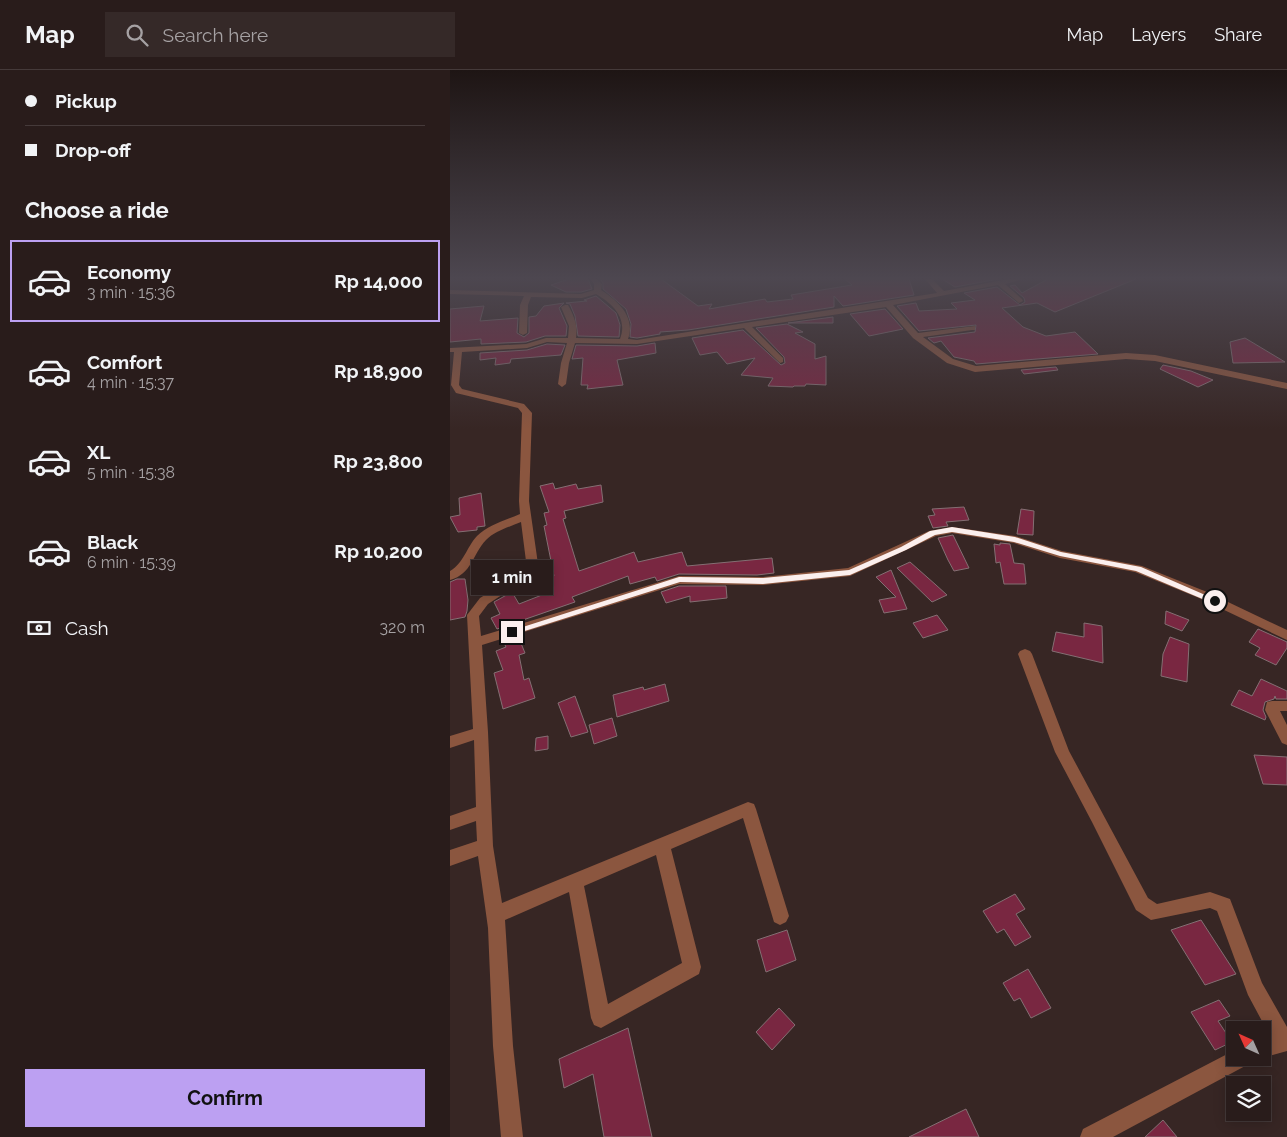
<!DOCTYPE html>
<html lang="en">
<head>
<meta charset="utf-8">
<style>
  :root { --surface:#291c1b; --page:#352928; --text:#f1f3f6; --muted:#a5a1a3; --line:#453a3a; --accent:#bca0f2 }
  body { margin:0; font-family:Raleway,sans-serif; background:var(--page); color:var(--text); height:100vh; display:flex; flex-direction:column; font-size:19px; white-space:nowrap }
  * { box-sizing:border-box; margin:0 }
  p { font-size:16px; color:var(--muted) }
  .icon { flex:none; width:28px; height:28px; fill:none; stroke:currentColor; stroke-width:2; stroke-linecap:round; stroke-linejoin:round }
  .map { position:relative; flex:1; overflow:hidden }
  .drawer { display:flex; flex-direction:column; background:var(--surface); width:450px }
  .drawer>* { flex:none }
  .banner { display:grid; align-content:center; height:110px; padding:0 25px; background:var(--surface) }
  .needle { width:32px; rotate:315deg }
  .fabs { position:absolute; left:776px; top:951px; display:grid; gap:10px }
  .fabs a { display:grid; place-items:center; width:45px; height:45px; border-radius:0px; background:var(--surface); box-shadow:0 2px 12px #0003,0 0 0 1px var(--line); font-size:25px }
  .end { position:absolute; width:22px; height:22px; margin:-11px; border:6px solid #fbefee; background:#111; box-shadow:0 0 0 2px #111 }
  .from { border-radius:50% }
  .bubble { position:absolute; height:35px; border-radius:0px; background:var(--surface); box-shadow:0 2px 12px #0003,0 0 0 1px var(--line); font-size:16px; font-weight:700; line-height:35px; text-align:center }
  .banner b { display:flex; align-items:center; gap:18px; height:48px; font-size:19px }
  .banner b+b { border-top:1px solid var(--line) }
  .banner i { width:12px; height:12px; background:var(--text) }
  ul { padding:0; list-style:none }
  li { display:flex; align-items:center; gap:15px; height:82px; margin:0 10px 8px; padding:0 15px; border:2px solid transparent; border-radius:0px }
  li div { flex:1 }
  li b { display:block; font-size:19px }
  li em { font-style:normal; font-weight:700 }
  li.active { border-color:var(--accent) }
  li>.icon { width:45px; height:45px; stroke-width:1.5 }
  h2 { padding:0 25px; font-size:22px; line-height:60px }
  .pay { display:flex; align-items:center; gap:12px; height:55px; padding:0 25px; font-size:19px }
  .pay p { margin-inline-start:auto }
  .primary-button { display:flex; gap:10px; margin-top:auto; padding:10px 25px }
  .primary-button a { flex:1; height:58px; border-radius:0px; background:var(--accent); color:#111; font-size:20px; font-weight:700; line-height:58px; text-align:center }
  header { display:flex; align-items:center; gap:30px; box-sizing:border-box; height:70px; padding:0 25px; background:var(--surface); border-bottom:1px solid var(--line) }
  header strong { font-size:24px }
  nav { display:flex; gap:28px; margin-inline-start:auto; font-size:18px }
  .search { width:350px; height:45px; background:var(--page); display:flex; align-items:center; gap:12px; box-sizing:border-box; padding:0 18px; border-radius:0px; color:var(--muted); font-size:19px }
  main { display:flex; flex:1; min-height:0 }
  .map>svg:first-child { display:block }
  .building { fill:#792741; stroke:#846f73 }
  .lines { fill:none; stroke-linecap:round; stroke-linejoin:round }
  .minor { fill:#8b563f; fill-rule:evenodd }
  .route { fill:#fbefee }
</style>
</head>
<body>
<header>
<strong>Map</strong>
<div class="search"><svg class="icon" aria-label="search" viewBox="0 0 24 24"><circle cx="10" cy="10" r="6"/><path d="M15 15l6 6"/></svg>Search here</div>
<nav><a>Map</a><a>Layers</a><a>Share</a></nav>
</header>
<main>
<section class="drawer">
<div class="banner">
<b><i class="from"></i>Pickup</b>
<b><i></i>Drop-off</b>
</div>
<h2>Choose a ride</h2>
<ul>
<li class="active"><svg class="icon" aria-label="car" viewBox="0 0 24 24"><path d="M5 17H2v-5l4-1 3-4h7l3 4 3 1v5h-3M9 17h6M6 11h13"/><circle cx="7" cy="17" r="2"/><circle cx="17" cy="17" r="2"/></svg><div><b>Economy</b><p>3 min · 15:36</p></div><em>Rp 14,000</em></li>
<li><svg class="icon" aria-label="car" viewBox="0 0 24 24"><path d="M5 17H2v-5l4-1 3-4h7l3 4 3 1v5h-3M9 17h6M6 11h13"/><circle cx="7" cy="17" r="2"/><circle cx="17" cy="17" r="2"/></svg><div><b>Comfort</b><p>4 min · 15:37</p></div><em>Rp 18,900</em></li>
<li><svg class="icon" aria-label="car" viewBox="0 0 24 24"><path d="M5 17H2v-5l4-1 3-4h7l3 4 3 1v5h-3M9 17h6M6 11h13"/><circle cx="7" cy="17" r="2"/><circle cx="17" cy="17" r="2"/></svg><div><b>XL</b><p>5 min · 15:38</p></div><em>Rp 23,800</em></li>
<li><svg class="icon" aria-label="car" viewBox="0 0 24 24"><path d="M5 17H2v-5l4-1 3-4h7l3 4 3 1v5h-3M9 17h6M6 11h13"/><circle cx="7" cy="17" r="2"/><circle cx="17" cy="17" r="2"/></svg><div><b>Black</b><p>6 min · 15:39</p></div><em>Rp 10,200</em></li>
</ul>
<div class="pay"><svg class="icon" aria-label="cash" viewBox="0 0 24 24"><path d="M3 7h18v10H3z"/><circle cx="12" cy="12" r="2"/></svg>Cash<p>320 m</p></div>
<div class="primary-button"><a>Confirm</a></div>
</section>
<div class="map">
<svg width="837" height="1067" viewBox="0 0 837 1067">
  <rect width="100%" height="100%" fill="#372624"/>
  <g class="building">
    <path d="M119,209h19l4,10 -11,3h-15l-15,-7z"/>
    <path d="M150,209h61l37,27 14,-2 -3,5 56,-10 2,3 26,-3 -2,-4 61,-10 -7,-6h64l5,16 -71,11 -9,-10v11l-146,23 -28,2v2l-23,4 -7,-1 1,-13 -5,-15 -23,-20v-6z"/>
    <path d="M492,209h56l-43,8z"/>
    <path d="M598,209h88l-81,33 -18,-9 -35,5 21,19 23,9 29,-4 23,22 -122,10 -2,-3 -20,-4 -13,-16 -7,2 -6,-5 47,-6 1,-7 -57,6 -22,-25 19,-3 3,8 38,-2 -6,-6 24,-3 -11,-7 33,-6 23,18 5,-3 -1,-4 -14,-12 5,-1 7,8z"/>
    <path d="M146,226l20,17 4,12 -1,12 -41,-1 -3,-20 -5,-12 -4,-1 21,-2 -3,-1z"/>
    <path d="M114,233l-5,5 8,18 -1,10h-21l-19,6 -45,2v-5l-31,3v-33l34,-3 -4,15 38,-3 -1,15 7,4 5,-4v-16l7,-1 8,-10z"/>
    <path d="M435,239l18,20 -34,7 -19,-22z"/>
    <path d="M383,247v6h-45z"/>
    <path d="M337,254l16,8 -8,1 20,11v15l11,-3v29l-20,-1 -1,2h-11l-1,1 -25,-1 5,-8 -32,-3 14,-17 -28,6 -10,-12 -17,3 -8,-17 51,-8 38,35 4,-2 -1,-6 -28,-29z"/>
    <path d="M795,268l40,24 -52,1 -3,-21z"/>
    <path d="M205,273l1,10 -39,7 6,25 -36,4 1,-4h-7l2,-27 -11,1 4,-14 61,1z"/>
    <path d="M97,274l18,1 -4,10 -50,4 -1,4 -15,2 1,-7 -16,2v-7l47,-3z"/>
    <path d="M713,295l28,6 22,9 -15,7 -38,-18z"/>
    <path d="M606,297l2,3 -34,4 -3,-4z"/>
    <path d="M103,413l2,6 21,-5 2,5 23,-4 2,17 -39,9 2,7 -3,1 16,52 55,-19 4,10 44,-10 5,14 85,-8 2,15 -17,2 -78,-1 -22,7 -2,-4 -25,7 -2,-8 -56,21 3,5 -78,27 -6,-11 9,-4 -6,-12 18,-10 7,12 28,-11 -7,-12 14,-5 -10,-50 3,-1 -3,-12 5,-1 -9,-26z"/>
    <path d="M31,423l4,33 -8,1v3l-19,2 -8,-15 10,-2 -1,-17z"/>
    <path d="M514,437l5,13 -23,2 2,4 -15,2 -5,-12 7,-1 -3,-6z"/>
    <path d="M571,439l13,2 -1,24 -16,-1z"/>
    <path d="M503,465l16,33 -15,3 -6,-11 -10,-22z"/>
    <path d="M550,473l10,1 4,19 10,1 2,20h-22l-4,-22 -4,1 -2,-19 6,1z"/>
    <path d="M460,492l26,23 11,10 -15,7 -35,-34z"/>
    <path d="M441,500l16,39 -23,4 -5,-13 17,-3 -20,-20z"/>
    <path d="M7,509h8l3,21 -1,11 -2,6 -15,3v-38z"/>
    <path d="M229,516h47l1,12 -37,4v-6l-24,7 -5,-11z"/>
    <path d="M716,541l23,9 -7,11 -17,-7z"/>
    <path d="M487,545l11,15 -25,8 -10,-15z"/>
    <path d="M634,553l18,3 1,37 -51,-12 4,-19 28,5z"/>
    <path d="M808,559l29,13v6l-11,17 -21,-10 5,-7 -11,-6z"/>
    <path d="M68,566l7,17 -6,2 5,25 5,-2 6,20 -32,11 -9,-36 9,-3 -7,-19 10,-4 -3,-6z"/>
    <path d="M720,567l19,7 -2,38 -26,-6 2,-22z"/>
    <path d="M811,609l26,12v8h-11l-1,-3 -1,3 -9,3 -2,8 3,7 -1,3 -34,-15 8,-15 13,6z"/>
    <path d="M215,614l4,17 -52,16 -4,-22 30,-8 1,3z"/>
    <path d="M125,626l13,36 -17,5 -13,-34z"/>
    <path d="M162,648l5,18 -23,8 -5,-19z"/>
    <path d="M98,666v13l-13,2 1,-13z"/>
    <path d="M804,685l33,2v28l-24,-1z"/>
    <path d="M565,824l10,15 -9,5 15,23 -16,9 -11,-17 -7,4 -14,-22z"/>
    <path d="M751,850l35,54 -31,11 -34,-55z"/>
    <path d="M337,860l9,30 -30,12 -9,-32z"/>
    <path d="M578,899l23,39 -20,10 -11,-20 -6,3 -11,-18z"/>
    <path d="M769,930l11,16 -12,5 14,21 -17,8 -24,-38z"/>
    <path d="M329,938l16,17 -23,25 -16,-18z"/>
    <path d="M178,958l24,109h-48l-11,-63 -29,14 -5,-29z"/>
    <path d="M516,1039l13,28h-70z"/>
    <path d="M713,1050l14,17h-32z"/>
  </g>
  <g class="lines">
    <g class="minor">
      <path d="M140,209h7l5,5 -1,6c17,11 35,27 27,49l9,1 300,-47 -12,-14h7l12,12 65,-12h15l-19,5 17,15 1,2 -4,2 -21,-18 -105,20 25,28 57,-7v4h-3l-49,7 30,22 23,7 150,-13 29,2 132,28v6l-132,-28 -29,-2 -151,13 -28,-9 -34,-25 -27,-31 -134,20 31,31v4l-3,1 -36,-35 -107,16 -62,-1 -6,20 -3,21 -4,3 -4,-3 3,-21 6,-20 -20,-1 -20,6 -65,4 -3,33 3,4 62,15 8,9 -3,88 10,70 -51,33 -9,12 2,20 198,-60 84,1 85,-9 81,-37 23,-4 63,9 47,15 80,15 65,26 80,38v10l-88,-42 -64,-26 -75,-14 -46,-15 -62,-10 -16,3 -86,40 -87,9 -84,-1 -197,61 6,87 5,114 9,57 246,-101 6,2 2,5 33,107 -3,6 -6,3 -6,-3 -31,-104 -72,31 30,118 -2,7 -98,54 -7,-3 -3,-7 -22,-126 -64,28 8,126 10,91h-22l-8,-91 -5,-118 -10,-72 -28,10v-16l27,-9 -1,-20 -26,9v-14l26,-9 -2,-67 -24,8v-12l23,-7 -6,-114 13,-17 47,-29 -6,-47c-12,5 -26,9 -35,18 -14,15 -14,34 -36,40v-9c14,-8 16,-23 27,-35 11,-11 29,-16 43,-22l-1,-13 3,-88 -4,-5 -62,-15 -5,-8 3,-33h-4v-4l76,-4 20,-6h22l1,-12 -8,-19 4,-2h3c6,11 10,20 8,33l44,1c8,-21 -7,-35 -24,-45l-14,4 -51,-1 -3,8 -1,28 -4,2 -4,-2 1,-28 4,-9 -74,-2v-4l131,4 13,-4v-6zM206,785l26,108 -74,41 -24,-118z"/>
      <path d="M575,579l5,2 2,3 37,97 79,147 9,6 53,-12 20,7 32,84 25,44v24l-25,7h-1l1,-20 8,-2 -22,-41 -31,-84 -7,-3 -59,12 -15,-10 -44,-88 -37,-70 -37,-98 2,-3z"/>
      <path d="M822,631h15v10h-7l7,14v20l-5,-2 -17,-33 2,-8z"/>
      <path d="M785,980v8h15l-3,7 -134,72h-33l3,-8z"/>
    </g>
  </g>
  <linearGradient id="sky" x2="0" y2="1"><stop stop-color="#1e1514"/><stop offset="0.58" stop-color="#4d4750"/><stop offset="1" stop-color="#4d4750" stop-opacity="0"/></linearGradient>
  <rect width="837" height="359" fill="url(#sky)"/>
  <path class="route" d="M502,457l63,10 46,15 80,15 78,34 -7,2 -76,-32 -76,-15 -46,-14 -62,-10 -17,3 -29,15 -56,25 -87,9 -83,-2 -168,53 -5,-3 172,-55 84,1 86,-8 52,-23 29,-16z"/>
</svg>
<div class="fabs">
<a><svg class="needle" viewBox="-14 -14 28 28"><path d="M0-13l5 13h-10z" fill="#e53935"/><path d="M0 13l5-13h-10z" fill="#a5a1a3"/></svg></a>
<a><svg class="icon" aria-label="layers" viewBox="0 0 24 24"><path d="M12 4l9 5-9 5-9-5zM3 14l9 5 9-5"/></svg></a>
</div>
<i class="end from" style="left:765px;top:531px"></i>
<i class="end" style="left:62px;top:562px"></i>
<div class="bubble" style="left:21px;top:490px;width:82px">1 min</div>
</div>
</main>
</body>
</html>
